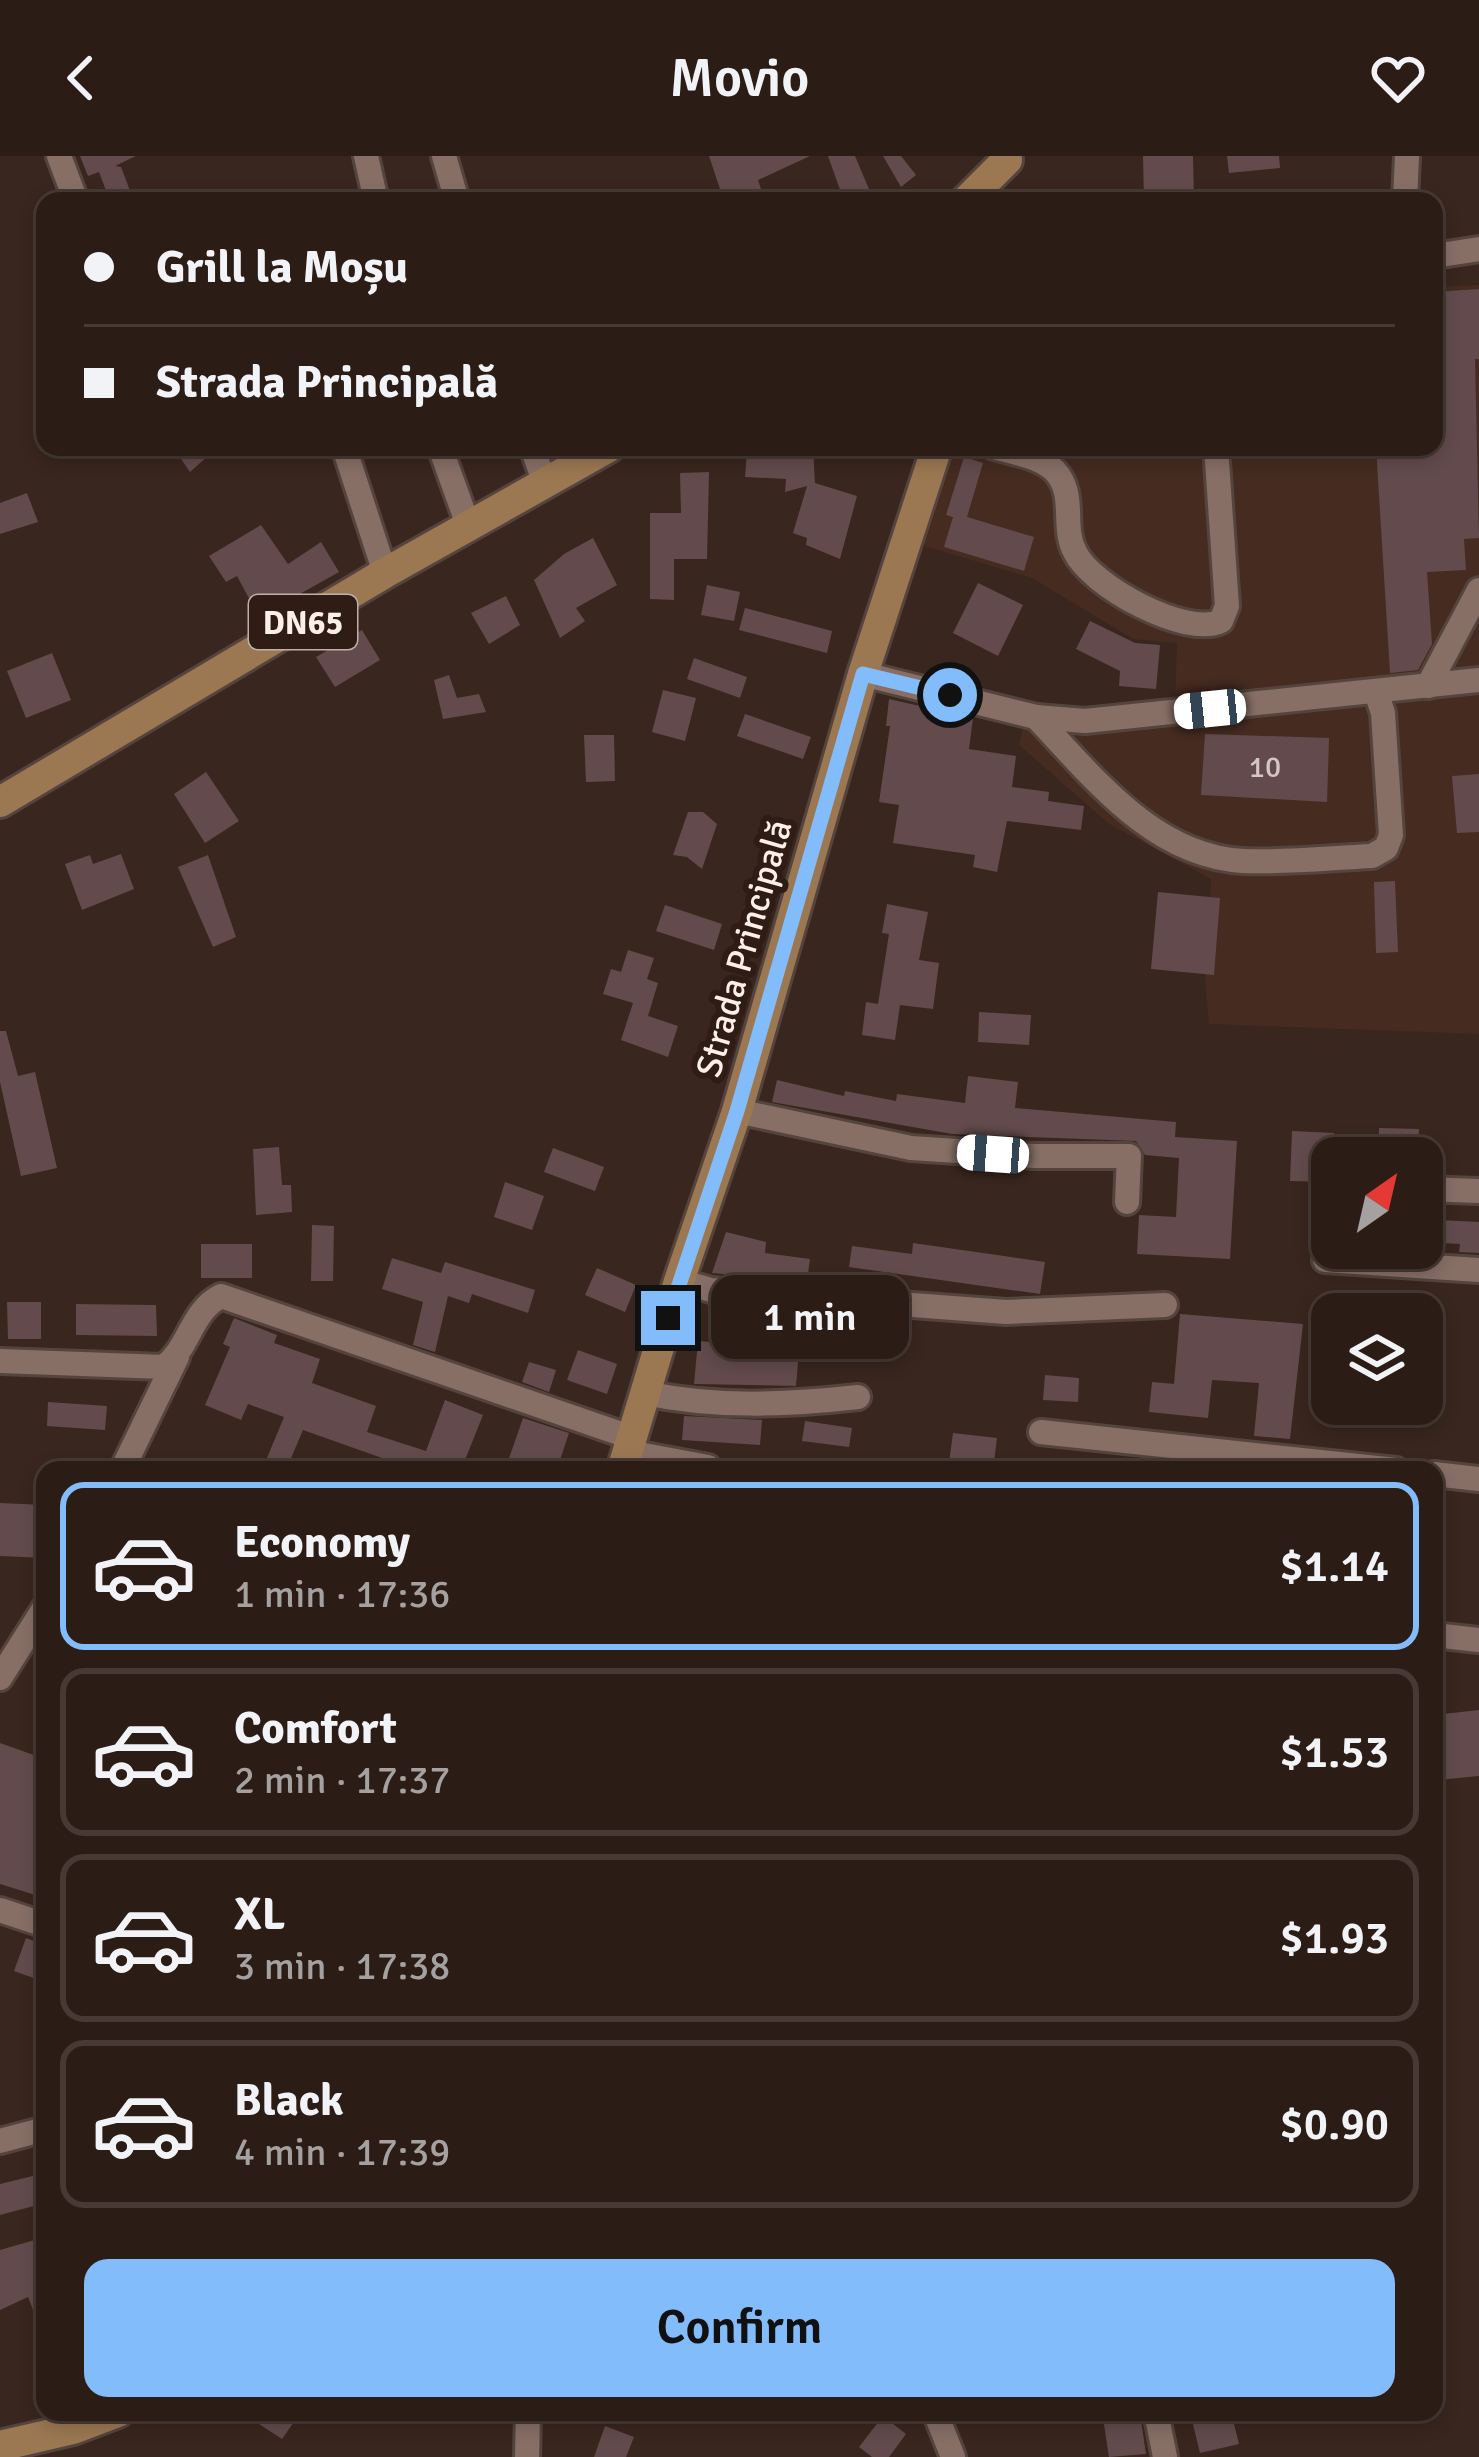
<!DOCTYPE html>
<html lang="en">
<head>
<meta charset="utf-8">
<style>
  :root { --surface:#2b1c16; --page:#33251f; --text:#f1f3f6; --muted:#a6a1a1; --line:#473a35; --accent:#82bcfa }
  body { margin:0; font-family:Signika,sans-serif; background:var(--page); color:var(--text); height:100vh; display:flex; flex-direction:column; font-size:45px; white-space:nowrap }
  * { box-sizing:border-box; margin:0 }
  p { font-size:39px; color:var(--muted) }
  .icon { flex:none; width:66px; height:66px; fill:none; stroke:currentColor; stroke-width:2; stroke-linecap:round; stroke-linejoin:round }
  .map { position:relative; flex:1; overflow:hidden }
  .drawer { position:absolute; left:36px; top:1305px; width:1407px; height:960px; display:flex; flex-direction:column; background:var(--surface); border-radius:24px; box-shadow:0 6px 18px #0003,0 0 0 3px var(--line) }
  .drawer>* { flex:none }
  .guide { position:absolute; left:36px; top:36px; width:1407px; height:264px; border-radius:24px; box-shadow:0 6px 18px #0003,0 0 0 3px var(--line); display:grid; align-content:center; height:264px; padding:0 48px; background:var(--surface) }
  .needle { width:78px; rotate:34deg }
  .controls { position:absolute; left:1311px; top:981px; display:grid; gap:24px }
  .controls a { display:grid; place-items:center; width:132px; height:132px; border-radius:24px; background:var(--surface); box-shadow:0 6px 18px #0003,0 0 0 3px var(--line); font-size:60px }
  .end { position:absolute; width:54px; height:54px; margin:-27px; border:15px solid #82bcfa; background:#111; box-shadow:0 0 0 6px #111 }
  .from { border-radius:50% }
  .bubble { position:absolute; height:84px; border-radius:24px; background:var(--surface); box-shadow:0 6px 18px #0003,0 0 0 3px var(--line); font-size:39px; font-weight:600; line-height:84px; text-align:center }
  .car { position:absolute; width:36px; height:72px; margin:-36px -18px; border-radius:15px; box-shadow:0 0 9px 3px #0007; background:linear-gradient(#fff 24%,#345 0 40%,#fff 0 76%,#345 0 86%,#fff 0) }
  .guide b { display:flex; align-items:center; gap:42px; height:114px; font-size:45px }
  .guide b+b { border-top:3px solid var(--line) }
  .guide i { width:30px; height:30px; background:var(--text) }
  ul { padding:21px 0 0; list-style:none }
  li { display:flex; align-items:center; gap:36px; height:168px; margin:0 24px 18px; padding:0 24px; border:6px solid var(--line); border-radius:24px }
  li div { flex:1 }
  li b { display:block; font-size:45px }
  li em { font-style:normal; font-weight:600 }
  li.selected { border-color:var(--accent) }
  li>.icon { width:108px; height:108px; stroke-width:1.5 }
  .primary-button { display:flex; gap:24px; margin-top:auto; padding:24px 48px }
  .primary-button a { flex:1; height:138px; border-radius:24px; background:var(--accent); color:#111; font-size:48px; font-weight:600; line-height:138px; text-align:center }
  header { display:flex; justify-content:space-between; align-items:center; height:156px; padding:0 48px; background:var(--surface); font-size:54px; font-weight:600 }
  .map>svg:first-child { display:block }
  .built { fill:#452b20 }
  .building { fill:#634b4d }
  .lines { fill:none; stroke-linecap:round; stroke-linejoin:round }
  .minor-casing { stroke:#55443d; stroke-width:30 }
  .major-casing { stroke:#55443d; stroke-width:36 }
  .minor { stroke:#876f66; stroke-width:24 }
  .major { stroke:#9b7852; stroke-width:30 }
  .route { stroke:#82bcfa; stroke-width:15 }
  .labels { text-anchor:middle; stroke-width:12; stroke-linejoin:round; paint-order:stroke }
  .number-label { font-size:30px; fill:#d6c6c3 }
  .shield { fill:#2f1c14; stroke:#bfb0aa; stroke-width:3 }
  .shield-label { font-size:33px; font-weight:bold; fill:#fdefea }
  .street-label { font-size:36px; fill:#fdefea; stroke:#2f1c14 }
</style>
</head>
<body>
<header><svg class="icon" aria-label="back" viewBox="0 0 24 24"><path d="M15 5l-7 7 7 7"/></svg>Movio<svg class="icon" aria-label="heart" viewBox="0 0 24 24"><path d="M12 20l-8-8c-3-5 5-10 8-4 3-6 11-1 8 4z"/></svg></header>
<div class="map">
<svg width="1479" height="2301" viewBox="0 0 1479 2301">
  <rect width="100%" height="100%" fill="#39261e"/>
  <path class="built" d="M1479,129v749l-270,-10 -4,-42 6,-103 -102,-55 -90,-79 10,-45 72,11 74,-9 2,-59 -44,-4 -101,-61 -108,-32 32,-99h478v-160z"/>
  <g class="building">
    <path d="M80,0h56l-21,10 6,1 13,34h-24l-11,-29 -11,4z"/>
    <path d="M709,0h101l-52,24 7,21h-41z"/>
    <path d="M828,0h27l19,45h-30z"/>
    <path d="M883,0h18l15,19 -15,12z"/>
    <path d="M1143,0h50l1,45h-50z"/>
    <path d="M1227,0h52l1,12 -51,5z"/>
    <path d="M1479,133v70h-4l4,179 -15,1 2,31 -39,2 5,72 -14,26 -28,3 -14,-226h58v-155z"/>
    <path d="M173,291h45l-28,25z"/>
    <path d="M790,291h23l2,36 42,13 -17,63 -34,-14 1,-7 -14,-5 14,-47 -22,6 1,-13 -41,-2 2,-26 44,3z"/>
    <path d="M964,301l19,6 -16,54 67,20 -10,34 -80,-24 9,-30 -7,-2z"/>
    <path d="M709,316l-2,87h-33v41l-24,-1v-86h31l-1,-40z"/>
    <path d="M27,337l11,29 -38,12v-31z"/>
    <path d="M261,369l27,39 33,-22 18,30 -80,45 -22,-41 -11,6 -17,-26z"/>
    <path d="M593,382l24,47 -41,23 9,13 -25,17 -26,-58 30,-26z"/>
    <path d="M978,427l45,22 -25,51 -45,-23z"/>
    <path d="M707,429l33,7 -6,29 -33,-6z"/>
    <path d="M506,440l14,29 -31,19 -18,-31z"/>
    <path d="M745,452l87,23 -5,22 -88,-23z"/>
    <path d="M1090,465l45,22 25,2 -4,44 -37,-3 1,-15 -44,-22z"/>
    <path d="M362,474l18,30 -45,27 -19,-30z"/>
    <path d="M52,497l19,47 -45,18 -19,-47z"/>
    <path d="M694,502l53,19 -7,21 -53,-19z"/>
    <path d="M449,519l8,23 22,-4 7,18 -43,7 -9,-39z"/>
    <path d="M663,534l33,8 -11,43 -33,-9z"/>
    <path d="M889,543l84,19 -4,31 47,7 -4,31 37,5 -1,9 36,5 -3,24 -74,-9 -10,51 -24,-5 2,-12 -82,-12 6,-38 -20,-3 11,-76h-4z"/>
    <path d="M745,558l66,23 -8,22 -66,-23z"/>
    <path d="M1205,578l124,4 -2,64 -126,-7z"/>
    <path d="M584,579h30l1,46 -29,1z"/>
    <path d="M206,616l33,49 -34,22 -31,-49z"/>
    <path d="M1479,618v58l-22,1 -5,-57z"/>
    <path d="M688,656h15l14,12 -15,45 -15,-12 -14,-2z"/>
    <path d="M121,698l13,35 -52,21 -17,-46 25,-9 3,9z"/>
    <path d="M208,699l28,82 -23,10 -35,-80z"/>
    <path d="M1395,725l3,71 -22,1 -2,-71z"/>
    <path d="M1158,736l62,6 -6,77 -63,-6z"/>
    <path d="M887,748l41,8 -9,48 20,3 -6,46 -33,-4 -5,35 -33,-5 4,-33 12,2 11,-70 -7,-1z"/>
    <path d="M665,749l57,19 -8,26 -58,-19z"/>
    <path d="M628,794l26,8 -7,21 11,4 -10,33 30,10 -10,31 -47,-17 12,-37 -30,-9 8,-25 10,3z"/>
    <path d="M979,856l52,3 -2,30 -51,-3z"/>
    <path d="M0,875h6l12,45 17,-4 22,96 -36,8 -21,-94z"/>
    <path d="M968,920l50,6 -3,26 161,14 -1,15 62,4 -7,118 -93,-5 2,-39 37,2 3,-59 -34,-3 -9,-14 -184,-7 -180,-32 5,-22 67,16 1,-5 51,10 1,-7 68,9z"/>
    <path d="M1379,972l40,1 -1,29h-40z"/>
    <path d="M1292,975l42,2 -2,49 -42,-1z"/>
    <path d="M279,991l3,38h9l1,27 -36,3 -3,-66z"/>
    <path d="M553,992l51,19 -9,24 -51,-19z"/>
    <path d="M505,1026l39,14 -12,34 -38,-13z"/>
    <path d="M1422,1053l18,1 -1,10 40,2v31l-20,-1 1,-8 -38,-2z"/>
    <path d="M312,1069l22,1 -1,55h-22z"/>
    <path d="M726,1076l40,10 -1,11 45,6 -3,22 -95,-8z"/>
    <path d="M913,1087l132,19 -5,32 -191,-27 3,-21 60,8z"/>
    <rect x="201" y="1088" width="51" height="34"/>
    <path d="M392,1102l49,15 4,-11 90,28 -7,23 -56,-19 -3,9 -21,-7 -13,56 -22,-7 10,-43 -41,-13z"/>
    <path d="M597,1112l39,17 -11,27 -40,-17z"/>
    <path d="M7,1146h34v37h-33z"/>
    <path d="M76,1148l80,1 1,31 -81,-1z"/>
    <path d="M1180,1158l123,10 -13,115 -36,-3 5,-53 -47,-3 -4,38 -59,-6 3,-30 22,2z"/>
    <path d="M748,1159l152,9 -1,20 -99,-5 -4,47 -102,-2 4,-43 48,4z"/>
    <path d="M234,1162l43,17 -3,8 46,16 -8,24 64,23 -9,26 59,19 19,-51 38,15 -22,55h-83l4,-12 -79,-28 -17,40h-24l22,-53 -36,-13 -7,16 -36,-15 25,-58 -7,-3z"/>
    <path d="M578,1194l39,14 -10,30 -40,-14z"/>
    <path d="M529,1206l27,8 -7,22 -27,-10z"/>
    <path d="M1045,1219l34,3 -1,24 -35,-2z"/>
    <path d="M48,1246l59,4 -2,24 -58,-4z"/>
    <path d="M684,1260l78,4 -2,25 -78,-5z"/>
    <path d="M523,1262l46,15 -11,33 -9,-3 -1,7h-43z"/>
    <path d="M805,1265l47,7 -3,19 -47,-6z"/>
    <path d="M953,1277l44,5 -4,32h-45z"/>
    <path d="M0,1347l45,2v53l-45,-2z"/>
    <path d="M1479,1554v66l-41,4 -4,-65z"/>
    <path d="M0,1587l45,16v78l-7,21 7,3v37l-45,-14z"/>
    <path d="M26,1782l19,7v37l-31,-11z"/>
    <path d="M45,2017v30l-45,12v-31z"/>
    <path d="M45,2081v101h-1l-16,-41 -28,13v-60z"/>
    <path d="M267,2256h34l-19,27 -23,-15z"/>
    <path d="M1190,2256h41l8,32 -39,9z"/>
    <path d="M1140,2257l6,41 -37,3 -6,-39z"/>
    <path d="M883,2260l23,18 -17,23h-17l-13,-10z"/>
    <path d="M605,2270l29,11 -8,20h-32z"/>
  </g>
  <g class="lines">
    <defs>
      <g id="minor">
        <path d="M59,0l17,45"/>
        <path d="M366,0l10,45"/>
        <path d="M444,0l13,45"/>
        <path d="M1405,45l2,-45"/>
        <path d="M1434,100l45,-7"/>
        <path d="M344,291l41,126"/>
        <path d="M440,291l28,78"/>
        <path d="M532,291l13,37"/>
        <path d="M994,291c20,6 46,9 61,24 22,24 6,55 20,81 16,34 111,86 146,69l6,-15 -11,-159"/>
        <path d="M863,518l173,43 49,4 394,-41"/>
        <path d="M1428,530l51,-96"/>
        <path d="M1036,561c57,60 117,139 207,144 42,2 86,-3 129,-5l14,-8 5,-13 -8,-122 -7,-21"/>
        <path d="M737,955l174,37 123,8h95l-2,46"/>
        <path d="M1422,1033l57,2"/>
        <path d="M1325,1104l154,10"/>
        <path d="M679,1125l32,9 295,22 159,-7"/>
        <path d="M0,1205l164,6c26,-20 27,-56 57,-71l412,142"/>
        <path d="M645,1237c71,15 141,12 213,4"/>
        <path d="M1041,1276l355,38"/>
        <path d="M628,1296l80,15 -1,3"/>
        <path d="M122,1314l55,-113"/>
        <path d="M1434,1318l45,5"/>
        <path d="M1434,1479l45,5"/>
        <path d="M0,1522l45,-71"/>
        <path d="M0,1754l45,15"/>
        <path d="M0,1985l45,-12"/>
        <path d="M935,2256l18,45"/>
        <path d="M1156,2256l9,45"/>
        <path d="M527,2301l1,-45"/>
      </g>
      <g id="major">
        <path d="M966,45l41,-41"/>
        <path d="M0,646l385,-229 224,-126"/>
        <path d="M622,1314l57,-189 58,-170 126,-437 74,-227"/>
        <path d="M0,2290l73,-17 45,-17"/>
      </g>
    </defs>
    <use href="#minor" class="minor-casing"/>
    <use href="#major" class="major-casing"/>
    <use href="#minor" class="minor"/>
    <use href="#major" class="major"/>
  </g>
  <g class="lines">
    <path class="route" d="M668,1162l69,-207 126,-437 87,21"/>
  </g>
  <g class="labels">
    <g class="number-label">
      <text x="1265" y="621">10</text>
    </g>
    <rect class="shield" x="249" y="439" width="108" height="54" rx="9"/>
    <g class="shield-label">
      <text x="303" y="478">DN65</text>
    </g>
    <g class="street-label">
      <text transform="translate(743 792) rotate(-74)" y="13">Strada Principală</text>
    </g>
  </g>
</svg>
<div class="controls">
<a><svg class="needle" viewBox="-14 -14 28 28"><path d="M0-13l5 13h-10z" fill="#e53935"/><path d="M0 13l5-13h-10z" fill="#a6a1a1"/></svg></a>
<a><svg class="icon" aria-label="layers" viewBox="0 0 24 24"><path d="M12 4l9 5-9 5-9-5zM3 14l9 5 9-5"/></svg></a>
</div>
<i class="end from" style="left:950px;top:539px"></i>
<i class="end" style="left:668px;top:1162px"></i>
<div class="bubble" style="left:711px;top:1119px;width:198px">1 min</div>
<i class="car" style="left:1210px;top:553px;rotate:264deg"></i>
<i class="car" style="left:993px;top:998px;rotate:274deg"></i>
<div class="guide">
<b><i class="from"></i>Grill la Moșu</b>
<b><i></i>Strada Principală</b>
</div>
<section class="drawer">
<ul>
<li class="selected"><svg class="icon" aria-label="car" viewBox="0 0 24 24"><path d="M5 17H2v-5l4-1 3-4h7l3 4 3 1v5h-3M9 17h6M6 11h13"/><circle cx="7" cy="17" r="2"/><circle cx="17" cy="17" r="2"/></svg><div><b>Economy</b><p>1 min · 17:36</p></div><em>$1.14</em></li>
<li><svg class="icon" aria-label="car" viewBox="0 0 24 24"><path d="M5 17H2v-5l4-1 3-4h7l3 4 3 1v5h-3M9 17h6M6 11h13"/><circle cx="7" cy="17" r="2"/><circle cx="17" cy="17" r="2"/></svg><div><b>Comfort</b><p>2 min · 17:37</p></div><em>$1.53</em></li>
<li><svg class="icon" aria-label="car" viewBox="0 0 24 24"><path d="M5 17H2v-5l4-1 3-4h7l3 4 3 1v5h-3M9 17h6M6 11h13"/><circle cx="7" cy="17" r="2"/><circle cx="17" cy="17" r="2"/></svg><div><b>XL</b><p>3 min · 17:38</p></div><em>$1.93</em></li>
<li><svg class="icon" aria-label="car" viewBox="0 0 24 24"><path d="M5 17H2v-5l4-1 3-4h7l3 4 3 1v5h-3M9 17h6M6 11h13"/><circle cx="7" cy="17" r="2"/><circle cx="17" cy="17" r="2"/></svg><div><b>Black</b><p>4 min · 17:39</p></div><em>$0.90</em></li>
</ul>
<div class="primary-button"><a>Confirm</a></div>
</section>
</div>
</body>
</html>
